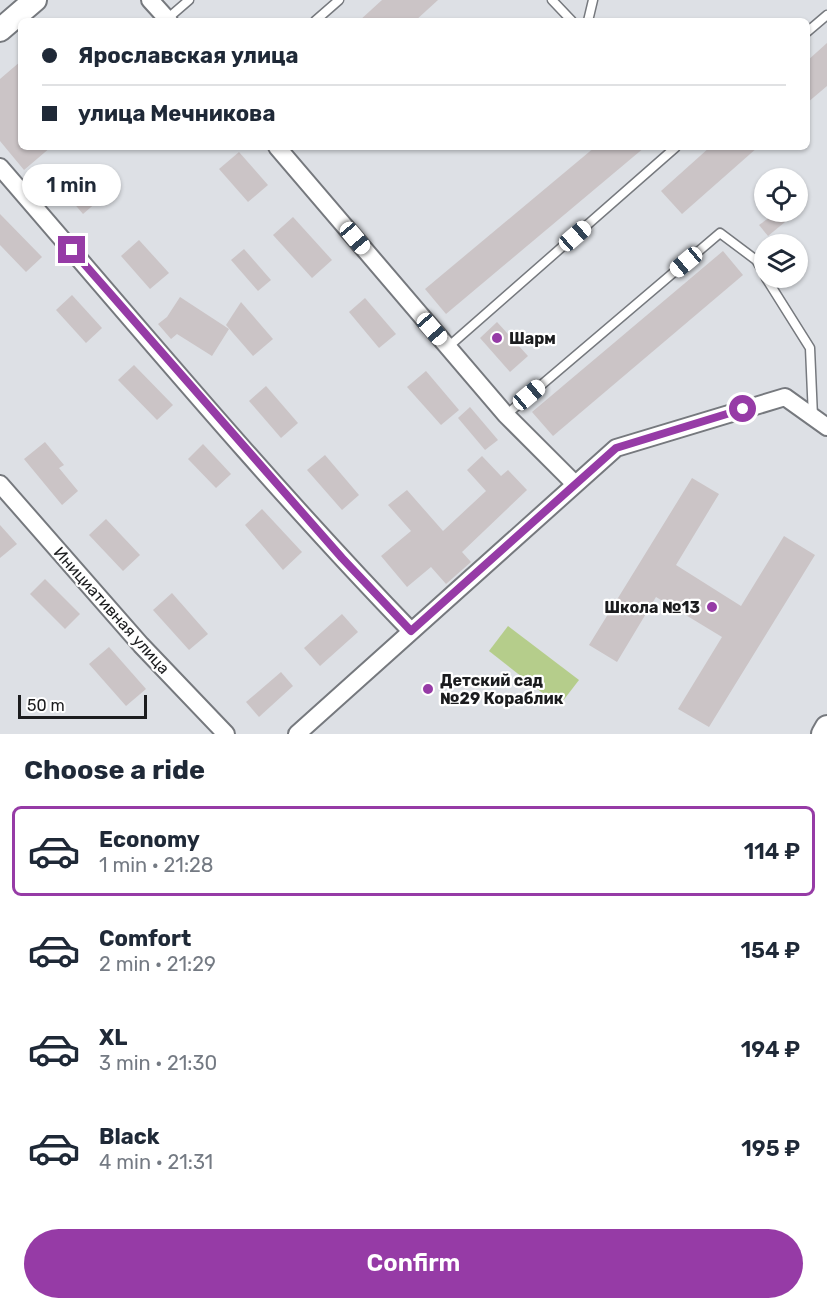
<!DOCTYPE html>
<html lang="en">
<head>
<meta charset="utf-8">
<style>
  :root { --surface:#fff; --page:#f2f2f3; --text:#1f2937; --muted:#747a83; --line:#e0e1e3; --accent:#963ba6 }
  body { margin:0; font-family:Rubik,sans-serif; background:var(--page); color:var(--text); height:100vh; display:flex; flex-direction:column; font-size:22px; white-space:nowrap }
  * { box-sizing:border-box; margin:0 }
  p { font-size:20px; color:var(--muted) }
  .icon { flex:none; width:33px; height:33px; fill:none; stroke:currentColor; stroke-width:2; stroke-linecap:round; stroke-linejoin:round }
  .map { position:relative; height:734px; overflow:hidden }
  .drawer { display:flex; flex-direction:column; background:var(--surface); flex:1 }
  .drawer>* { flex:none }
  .top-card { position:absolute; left:18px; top:18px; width:792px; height:132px; border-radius:9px; box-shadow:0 2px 4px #0004; display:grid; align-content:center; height:132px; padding:0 24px; background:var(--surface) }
  .tools { position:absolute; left:754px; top:168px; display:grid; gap:12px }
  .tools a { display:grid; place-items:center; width:54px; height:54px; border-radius:50%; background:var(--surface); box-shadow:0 2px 4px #0004; font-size:30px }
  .scale { position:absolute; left:18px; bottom:15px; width:129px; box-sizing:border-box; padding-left:6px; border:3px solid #1b1c1e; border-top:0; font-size:16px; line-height:21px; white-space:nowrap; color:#1b1c1e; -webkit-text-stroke:4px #fff; paint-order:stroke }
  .end { position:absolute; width:27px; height:27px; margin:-14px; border:8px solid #963ba6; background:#fff; box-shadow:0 0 0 3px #fff }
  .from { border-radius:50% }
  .bubble { position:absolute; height:42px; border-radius:21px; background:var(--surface); box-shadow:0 2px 4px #0004; font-size:20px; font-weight:600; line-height:42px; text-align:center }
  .car { position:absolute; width:18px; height:36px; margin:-18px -9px; border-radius:8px; box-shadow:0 0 4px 2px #0007; background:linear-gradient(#fff 24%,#345 0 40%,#fff 0 76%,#345 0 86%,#fff 0) }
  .top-card b { display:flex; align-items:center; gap:21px; height:57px; font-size:22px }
  .top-card b+b { border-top:2px solid var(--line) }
  .top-card i { width:15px; height:15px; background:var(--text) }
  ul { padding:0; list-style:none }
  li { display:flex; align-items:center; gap:18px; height:90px; margin:0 12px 9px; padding:0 12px; border:3px solid transparent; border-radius:9px }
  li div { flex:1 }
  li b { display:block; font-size:22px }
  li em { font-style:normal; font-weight:600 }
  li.current { border-color:var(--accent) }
  li>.icon { width:54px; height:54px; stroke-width:1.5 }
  h2 { padding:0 24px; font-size:27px; line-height:72px }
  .primary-button { display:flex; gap:12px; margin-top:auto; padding:12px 24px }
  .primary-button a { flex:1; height:69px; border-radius:36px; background:var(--accent); color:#fff; font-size:24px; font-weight:600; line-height:69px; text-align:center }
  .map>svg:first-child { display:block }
  .green { fill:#b5cd8b }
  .building { fill:#cbc4c6 }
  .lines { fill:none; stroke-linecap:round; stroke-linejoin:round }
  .lane-casing { stroke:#76797e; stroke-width:11 }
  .street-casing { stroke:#76797e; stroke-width:20 }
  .secondary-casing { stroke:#76797e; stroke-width:26 }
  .lane { stroke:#fff; stroke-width:8 }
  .street { stroke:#fff; stroke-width:16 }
  .secondary { stroke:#fff; stroke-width:22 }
  .route { stroke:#963ba6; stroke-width:8 }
  .poi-dot { fill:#963ba6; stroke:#fff; stroke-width:2 }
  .labels { text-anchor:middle; stroke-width:4.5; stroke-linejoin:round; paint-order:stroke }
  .poi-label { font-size:16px; font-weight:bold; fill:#1b1c1e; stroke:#fff; text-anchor:start }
  .street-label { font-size:16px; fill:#1b1c1e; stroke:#fff }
</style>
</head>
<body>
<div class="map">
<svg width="827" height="734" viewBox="0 0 827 734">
  <rect width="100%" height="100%" fill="#dde0e5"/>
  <path class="green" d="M508,626l71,54 -20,26 -70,-55z"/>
  <g class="building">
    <path d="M382,0h56l-23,21h-56z"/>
    <path d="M827,43v43l-20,17v-42z"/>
    <path d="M21,61v86h30l-27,23 -24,-29v-62z"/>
    <path d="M595,147h50l-199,167 -21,-25z"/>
    <path d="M710,147h48l-76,67 -21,-23z"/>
    <path d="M239,152l29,33 -20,17 -29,-33z"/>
    <path d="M71,168l27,33 -15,13 -28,-33z"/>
    <path d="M777,212l8,10 -17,14 -9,-11z"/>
    <path d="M0,214l42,43 -16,15 -26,-27z"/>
    <path d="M293,217l39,43 -20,18 -39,-43z"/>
    <path d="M139,240l30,33 -19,16 -29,-33z"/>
    <path d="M244,249l27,31 -13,11 -27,-31z"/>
    <path d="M723,251l20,24 -190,161 -21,-24z"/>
    <path d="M72,295l30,33 -16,15 -30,-33z"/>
    <path d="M180,297l49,32 -17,27 -35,-22 -6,5 -13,-15 9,-7z"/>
    <path d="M365,298l31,36 -17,14 -30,-36z"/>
    <path d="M241,302l32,37 -20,17 -27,-31z"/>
    <path d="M497,322l31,34 -18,16 -30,-34z"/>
    <path d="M134,365l39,40 -16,15 -39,-40z"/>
    <path d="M426,371l33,39 -18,15 -34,-38z"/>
    <path d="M266,386l32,37 -17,15 -32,-37z"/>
    <path d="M470,407l28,33 -13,10 -27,-32z"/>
    <path d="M45,442l19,23 -5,3 19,23 -16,14 -38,-46z"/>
    <path d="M203,444l28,30 -15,14 -28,-29z"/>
    <path d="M325,455l34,40 -17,15 -35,-40z"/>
    <path d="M482,456l19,20 7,-6 19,20 -65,62 9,10 -25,22 -15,-17 -24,20 -26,-31 30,-25 -23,-26 19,-15 36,41 43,-40 -19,-21z"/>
    <path d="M692,478l27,16 -43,71 65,41 43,-70 31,19 -106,172 -31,-18 44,-72 -66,-40 -39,65 -28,-17z"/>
    <path d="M262,509l40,43 -19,18 -38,-45z"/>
    <path d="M106,519l34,36 -17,16 -34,-36z"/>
    <path d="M0,525l17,19 -17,14z"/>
    <path d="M45,579l35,35 -15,15 -35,-35z"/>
    <path d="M172,593l36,41 -19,16 -36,-40z"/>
    <path d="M342,614l16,18 -38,34 -16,-18z"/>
    <path d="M109,647l37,42 -20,17 -37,-42z"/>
    <path d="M281,672l12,14 -34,31 -13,-15z"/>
  </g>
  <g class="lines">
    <defs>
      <g id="lane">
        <path d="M552,0l20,21"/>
        <path d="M167,19l22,-19"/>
        <path d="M315,21l24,-21"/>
        <path d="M588,21l5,-21"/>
        <path d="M807,32l20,-17"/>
        <path d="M766,278l44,70 3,69"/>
        <path d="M448,347l228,-200"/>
        <path d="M506,415l214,-182 36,27 9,15"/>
      </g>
      <g id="street">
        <path d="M150,0l19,21"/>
        <path d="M277,147l229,268 68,68"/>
        <path d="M0,167c135,156 268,316 411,464"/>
        <path d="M0,484l141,161 85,89"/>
        <path d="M297,734l319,-286 169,-51 42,30"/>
      </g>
      <g id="secondary">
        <path d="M0,30l35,-30"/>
        <path d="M823,734l4,-7"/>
      </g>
    </defs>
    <use href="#lane" class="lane-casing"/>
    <use href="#street" class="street-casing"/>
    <use href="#secondary" class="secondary-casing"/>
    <use href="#lane" class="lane"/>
    <use href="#street" class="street"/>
    <use href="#secondary" class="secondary"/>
  </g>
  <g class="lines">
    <path class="route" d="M72,250l270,308 69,73 205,-183 127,-39"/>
  </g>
  <g class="poi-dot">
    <circle cx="497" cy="338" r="6"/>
    <circle cx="712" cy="607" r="6"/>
    <circle cx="428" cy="689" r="6"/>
  </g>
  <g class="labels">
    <g class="poi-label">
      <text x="509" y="344">Шарм</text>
      <text x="700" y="613" text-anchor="end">Школа №13</text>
      <text x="440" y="686">Детский сад<tspan x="440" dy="18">№29 Кораблик</tspan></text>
    </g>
    <g class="street-label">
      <text transform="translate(112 610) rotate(48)" y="6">Инициативная улица</text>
    </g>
  </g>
</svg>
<div class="tools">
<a><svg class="icon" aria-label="locate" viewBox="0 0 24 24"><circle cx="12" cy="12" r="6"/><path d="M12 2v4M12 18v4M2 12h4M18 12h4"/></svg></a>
<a><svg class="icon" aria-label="layers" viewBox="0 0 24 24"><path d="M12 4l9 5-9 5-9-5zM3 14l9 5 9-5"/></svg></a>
</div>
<div class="scale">50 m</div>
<i class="end from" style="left:743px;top:409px"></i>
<i class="end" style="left:72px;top:250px"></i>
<div class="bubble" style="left:22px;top:164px;width:99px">1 min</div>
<i class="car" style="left:575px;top:236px;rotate:49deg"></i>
<i class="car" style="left:355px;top:238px;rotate:140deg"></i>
<i class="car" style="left:686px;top:262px;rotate:230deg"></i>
<i class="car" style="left:432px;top:329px;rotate:139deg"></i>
<i class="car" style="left:529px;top:395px;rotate:50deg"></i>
<div class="top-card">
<b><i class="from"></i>Ярославская улица</b>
<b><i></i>улица Мечникова</b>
</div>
</div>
<section class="drawer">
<h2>Choose a ride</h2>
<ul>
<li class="current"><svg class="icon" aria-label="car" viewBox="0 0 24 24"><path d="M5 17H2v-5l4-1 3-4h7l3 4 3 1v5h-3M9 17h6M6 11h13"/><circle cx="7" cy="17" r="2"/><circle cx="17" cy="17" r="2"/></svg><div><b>Economy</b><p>1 min · 21:28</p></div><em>114 ₽</em></li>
<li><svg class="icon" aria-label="car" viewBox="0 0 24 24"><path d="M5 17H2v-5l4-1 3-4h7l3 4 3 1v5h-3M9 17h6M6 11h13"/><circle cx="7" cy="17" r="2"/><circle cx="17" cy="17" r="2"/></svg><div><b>Comfort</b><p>2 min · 21:29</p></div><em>154 ₽</em></li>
<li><svg class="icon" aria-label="car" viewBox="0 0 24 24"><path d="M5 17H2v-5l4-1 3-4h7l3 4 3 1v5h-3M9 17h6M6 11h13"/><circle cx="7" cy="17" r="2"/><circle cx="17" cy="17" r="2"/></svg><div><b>XL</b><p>3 min · 21:30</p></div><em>194 ₽</em></li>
<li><svg class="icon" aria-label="car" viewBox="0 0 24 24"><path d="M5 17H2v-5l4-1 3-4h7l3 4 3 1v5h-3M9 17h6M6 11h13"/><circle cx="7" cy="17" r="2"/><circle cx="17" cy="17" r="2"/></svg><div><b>Black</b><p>4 min · 21:31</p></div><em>195 ₽</em></li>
</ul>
<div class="primary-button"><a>Confirm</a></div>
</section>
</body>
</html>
